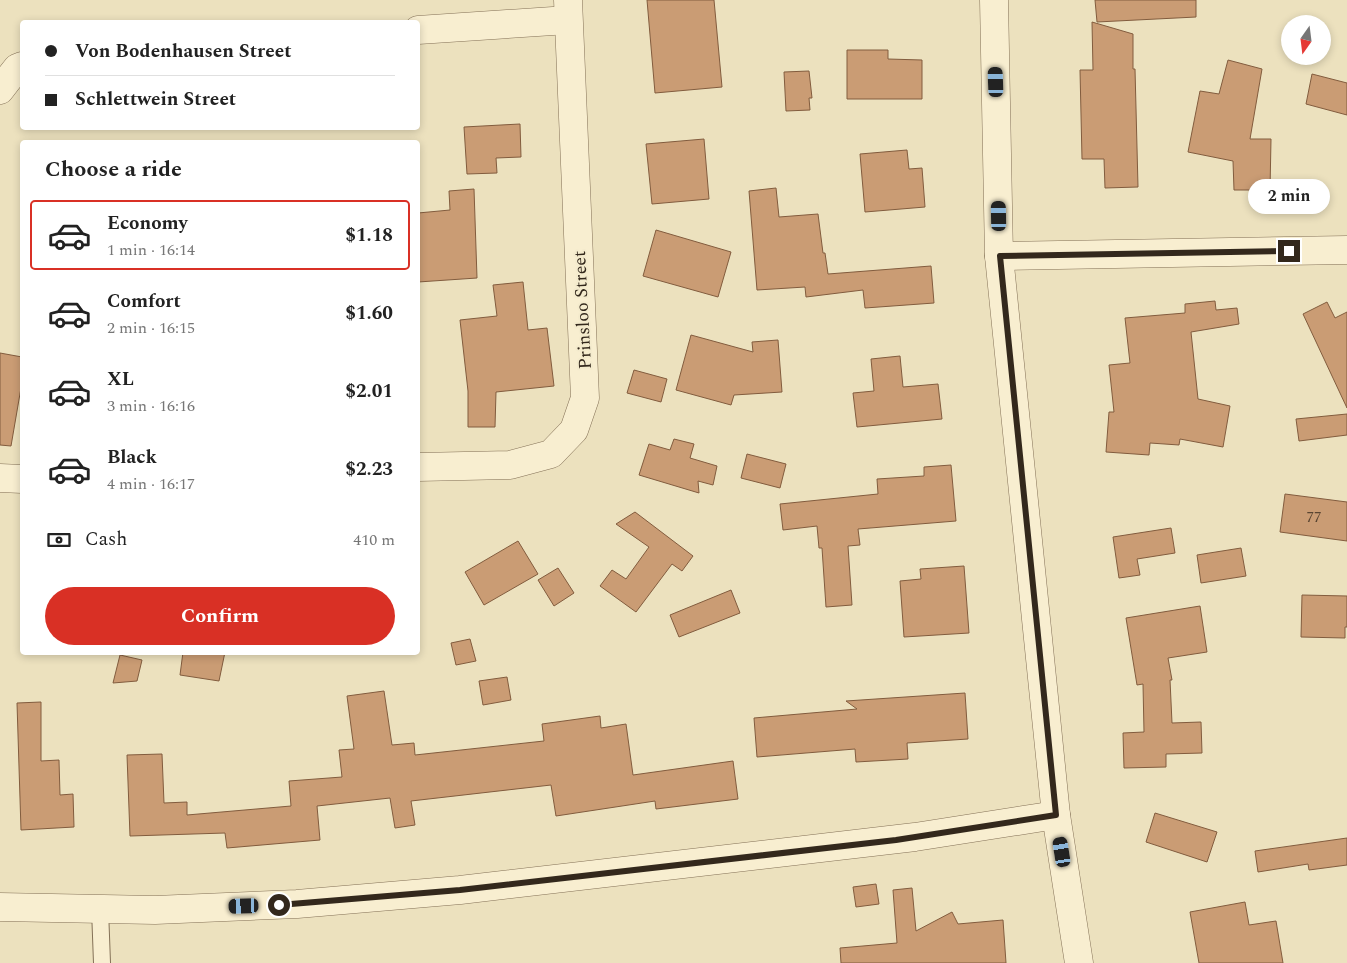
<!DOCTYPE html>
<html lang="en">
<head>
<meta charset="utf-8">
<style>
  :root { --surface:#fff; --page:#f6f6f6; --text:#222; --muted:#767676; --line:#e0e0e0; --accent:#d93025 }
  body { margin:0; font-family:Spectral,serif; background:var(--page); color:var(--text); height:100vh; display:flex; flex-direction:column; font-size:19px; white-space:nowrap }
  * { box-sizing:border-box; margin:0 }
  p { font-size:16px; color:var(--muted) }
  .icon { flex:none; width:28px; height:28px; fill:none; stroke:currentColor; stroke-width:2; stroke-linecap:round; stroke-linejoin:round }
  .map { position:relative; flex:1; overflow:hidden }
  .sheet { position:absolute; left:20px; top:140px; width:400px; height:515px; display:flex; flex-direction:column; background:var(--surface); border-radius:5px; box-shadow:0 2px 8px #0003 }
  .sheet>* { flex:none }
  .banner { position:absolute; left:20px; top:20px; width:400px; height:110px; border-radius:5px; box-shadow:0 2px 8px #0003; display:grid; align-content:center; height:110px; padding:0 25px; background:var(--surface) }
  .needle { width:32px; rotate:194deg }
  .tools { position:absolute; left:1281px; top:15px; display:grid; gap:10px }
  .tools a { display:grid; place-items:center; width:50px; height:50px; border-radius:50%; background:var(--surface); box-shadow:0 2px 8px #0003; font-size:25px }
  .end { position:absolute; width:22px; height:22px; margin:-11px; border:6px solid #33281c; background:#fff; box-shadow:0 0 0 2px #fff }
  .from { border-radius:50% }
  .bubble { position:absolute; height:35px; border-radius:18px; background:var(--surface); box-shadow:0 2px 8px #0003; font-size:16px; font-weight:700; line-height:35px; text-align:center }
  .car { position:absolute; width:15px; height:30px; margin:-15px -8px; border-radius:6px; box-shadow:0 0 4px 1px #0007; background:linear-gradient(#222 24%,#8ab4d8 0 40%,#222 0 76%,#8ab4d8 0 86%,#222 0) }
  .banner b { display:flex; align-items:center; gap:18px; height:48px; font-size:19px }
  .banner b+b { border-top:1px solid var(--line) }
  .banner i { width:12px; height:12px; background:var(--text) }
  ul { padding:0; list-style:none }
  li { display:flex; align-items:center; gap:15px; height:70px; margin:0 10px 8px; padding:0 15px; border:2px solid transparent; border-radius:5px }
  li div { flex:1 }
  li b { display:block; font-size:19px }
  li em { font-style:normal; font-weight:700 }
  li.on { border-color:var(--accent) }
  li>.icon { width:45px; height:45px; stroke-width:1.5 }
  h2 { padding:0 25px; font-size:22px; line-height:60px }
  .pay { display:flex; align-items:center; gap:12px; height:55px; padding:0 25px; font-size:19px }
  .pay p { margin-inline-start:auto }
  .primary-button { display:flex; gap:10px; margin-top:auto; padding:10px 25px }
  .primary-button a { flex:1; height:58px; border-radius:30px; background:var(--accent); color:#fff; font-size:20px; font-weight:700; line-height:58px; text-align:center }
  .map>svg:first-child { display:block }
  .building { fill:#ca9c74; stroke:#825c3e }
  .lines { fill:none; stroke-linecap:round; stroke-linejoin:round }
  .service-casing { stroke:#847157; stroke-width:18 }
  .minor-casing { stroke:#847157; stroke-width:29 }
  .tertiary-casing { stroke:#847157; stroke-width:29 }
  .service { stroke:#f8eed0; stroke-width:16 }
  .minor { stroke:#f8eed0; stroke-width:28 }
  .tertiary { stroke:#f8eed0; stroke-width:28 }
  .route { stroke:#33281c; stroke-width:6 }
  .labels { text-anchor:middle; stroke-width:4; stroke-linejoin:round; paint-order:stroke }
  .number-label { font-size:15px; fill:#594532 }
  .street-label { font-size:18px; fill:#33281c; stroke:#f4ebcd }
</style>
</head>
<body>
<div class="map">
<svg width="1347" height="963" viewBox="0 0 1347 963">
  <rect width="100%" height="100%" fill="#ece1be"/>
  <g class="building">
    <path d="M647,0h67l8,87 -67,6z"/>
    <path d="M1095,0h101v17l-99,5z"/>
    <path d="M1092,22l41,12v35h2l3,118 -33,1 -1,-29h-22l-2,-89h13z"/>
    <path d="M847,50h41v9l34,1v39h-75z"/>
    <path d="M1228,60l34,9 -12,70h21l-1,51h-36l-1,-29 -45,-9 12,-61 19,3z"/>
    <path d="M809,71l3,27h-3l1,12 -24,1 -2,-39z"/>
    <path d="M1312,74l35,9v32l-41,-11z"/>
    <path d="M520,124l1,33 -25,1 1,15 -30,1 -3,-47z"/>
    <path d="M704,139l5,60 -57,5 -6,-60z"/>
    <path d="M907,150l2,19 13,-1 3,39 -60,5 -5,-58z"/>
    <path d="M776,188l3,29 39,-3 5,39h2l3,21 103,-8 3,37 -69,5 -2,-18 -57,7 -1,-10 -48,3 -8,-99z"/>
    <path d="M474,189l3,89 -59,4v-69l32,-3 -1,-19z"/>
    <path d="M656,230l75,22 -13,45 -75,-21z"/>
    <path d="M523,282l5,48 19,-2 7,58 -58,6 -1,35h-27v-36l-8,-71 37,-4 -4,-31z"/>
    <path d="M1215,301l1,9 21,-2 2,16 -48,8 7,67 32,7 -7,41 -43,-8 -1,6 -29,-2 -1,12 -43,-3 3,-40h5l-5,-47 21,-2 -5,-45 60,-5v-9z"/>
    <path d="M1327,302l8,16 12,-6v96l-44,-94z"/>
    <path d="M691,335l62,17 -1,-10 26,-2 4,52 -48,3 -3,10 -55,-15z"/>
    <path d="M0,353l22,4v25l-11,64 -11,-1z"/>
    <path d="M900,356l3,31 35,-3 4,35 -85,8 -4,-34 21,-2 -3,-32z"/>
    <path d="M634,370l33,9 -6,23 -34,-9z"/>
    <path d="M1347,414v21l-48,6 -3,-22z"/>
    <path d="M674,439l20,5 -4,14 27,8 -4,19 -15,-4 1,12 -60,-18 10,-31 21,6z"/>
    <path d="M747,454l39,10 -6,24 -39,-10z"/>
    <path d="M951,465l5,56 -98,8 2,16 -12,1 4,59 -26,2 -4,-59h-3l-2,-22 -34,4 -3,-26 98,-10 -1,-15 47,-3v-9z"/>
    <path d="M1285,494l62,8v39l-67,-9z"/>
    <path d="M635,512l58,44 -11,15 -10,-7 -36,48 -36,-26 12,-16 14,9 23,-32 -33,-23z"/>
    <path d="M1171,528l4,25 -38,6 3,16 -21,3 -6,-41z"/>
    <path d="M518,541l20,33 -54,31 -19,-33z"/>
    <path d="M1241,548l5,28 -45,7 -4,-28z"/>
    <path d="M964,566l5,67 -65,4 -4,-56 21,-2 -1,-10z"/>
    <path d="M558,568l16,25 -20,13 -16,-26z"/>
    <path d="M731,590l9,23 -61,24 -9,-22z"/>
    <path d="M1302,595l45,1v31h-2v11l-44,-1z"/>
    <path d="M1200,606l7,46 -39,6 4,22h-2l2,43 29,-1 1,31 -36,1v13l-42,1 -1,-35 21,-1 -1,-48 -6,1 -11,-67z"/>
    <path d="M470,639l6,22 -20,4 -5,-22z"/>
    <path d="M183,652h42l-6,29 -39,-6z"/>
    <path d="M120,655l22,5 -5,21 -24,2z"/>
    <path d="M507,677l4,23 -28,5 -4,-24z"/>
    <path d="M384,691l8,54 22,-2 1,12 129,-14 -2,-17 58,-8 1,12 25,-4 7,51 100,-14 5,38 -82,10 -1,-8 -99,15 -5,-31 -140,16 4,24 -20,3 -5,-30 -73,8 3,34 -93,8 -2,-15 -95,3 -3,-81 35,-1 2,49 23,-1v13l104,-9 -2,-25 53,-4 -3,-27 15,-1 -7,-53z"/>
    <path d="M965,693l3,46 -61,4 1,16 -52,3 -1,-13 -98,8 -3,-39 103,-9 -11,-8z"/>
    <path d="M41,702v59l18,-1 1,35 13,-1 1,33 -53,3 -4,-127z"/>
    <path d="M1155,813l62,19 -10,30 -61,-20z"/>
    <path d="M1347,838v27l-38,5 -1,-6 -50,8 -3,-21z"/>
    <path d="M876,884l3,20 -23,3 -3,-20z"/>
    <path d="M912,888l4,43 36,-19 6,12 45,-4 3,43h-165l-1,-15 57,-5 -4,-53z"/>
    <path d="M1245,902l4,23 27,-4 7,42h-84l-9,-51z"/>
  </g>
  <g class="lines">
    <defs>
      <path id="service" d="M100,909l2,54"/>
      <g id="minor">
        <path d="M418,30l150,-10"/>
        <path d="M0,90l17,-22 5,-2"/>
        <path d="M999,256l348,-6"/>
        <path d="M418,467l92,-2 41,-11 23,-24 11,-32 -17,-398"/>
        <path d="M0,478l22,1"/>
        <path d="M0,907l155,3 142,-6 163,-14 455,-53 141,-22"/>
      </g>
      <path id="tertiary" d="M994,0l5,256 57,559 23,148"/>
    </defs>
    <use href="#service" class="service-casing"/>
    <use href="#minor" class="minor-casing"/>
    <use href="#tertiary" class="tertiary-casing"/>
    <use href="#service" class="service"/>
    <use href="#minor" class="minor"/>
    <use href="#tertiary" class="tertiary"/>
  </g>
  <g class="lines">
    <path class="route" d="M279,905l181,-15 436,-50 160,-25 -56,-559 289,-5"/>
  </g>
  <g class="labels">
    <g class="number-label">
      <text x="1314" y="522">77</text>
    </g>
    <g class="street-label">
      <text transform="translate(582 310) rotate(-93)" y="6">Prinsloo Street</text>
    </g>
  </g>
</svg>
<div class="tools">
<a><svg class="needle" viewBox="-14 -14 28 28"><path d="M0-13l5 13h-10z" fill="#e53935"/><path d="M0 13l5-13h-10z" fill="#767676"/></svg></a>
</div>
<i class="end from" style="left:279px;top:905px"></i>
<i class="end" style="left:1289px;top:251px"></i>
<div class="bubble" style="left:1248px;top:179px;width:82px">2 min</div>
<i class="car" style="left:996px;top:82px;rotate:358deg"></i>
<i class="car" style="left:999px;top:216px;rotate:359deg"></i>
<i class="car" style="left:1062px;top:852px;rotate:351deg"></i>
<i class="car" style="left:244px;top:906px;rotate:268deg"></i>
<div class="banner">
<b><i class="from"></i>Von Bodenhausen Street</b>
<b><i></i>Schlettwein Street</b>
</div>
<section class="sheet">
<h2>Choose a ride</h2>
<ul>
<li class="on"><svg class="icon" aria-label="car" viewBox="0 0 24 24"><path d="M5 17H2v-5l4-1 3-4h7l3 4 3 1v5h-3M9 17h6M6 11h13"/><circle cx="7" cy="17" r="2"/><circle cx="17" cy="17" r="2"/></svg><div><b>Economy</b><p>1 min · 16:14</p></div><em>$1.18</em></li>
<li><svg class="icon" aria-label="car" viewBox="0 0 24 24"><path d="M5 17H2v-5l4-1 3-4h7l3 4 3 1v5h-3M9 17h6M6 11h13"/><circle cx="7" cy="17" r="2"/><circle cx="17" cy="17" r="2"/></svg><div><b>Comfort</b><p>2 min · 16:15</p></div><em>$1.60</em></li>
<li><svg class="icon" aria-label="car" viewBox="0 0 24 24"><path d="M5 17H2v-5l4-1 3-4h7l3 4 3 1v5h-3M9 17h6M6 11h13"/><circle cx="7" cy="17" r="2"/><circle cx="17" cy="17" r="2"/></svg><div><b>XL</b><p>3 min · 16:16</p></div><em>$2.01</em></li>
<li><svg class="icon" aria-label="car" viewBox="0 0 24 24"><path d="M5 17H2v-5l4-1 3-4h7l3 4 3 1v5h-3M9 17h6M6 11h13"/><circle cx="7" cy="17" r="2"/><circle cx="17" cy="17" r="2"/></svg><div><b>Black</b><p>4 min · 16:17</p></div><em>$2.23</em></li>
</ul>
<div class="pay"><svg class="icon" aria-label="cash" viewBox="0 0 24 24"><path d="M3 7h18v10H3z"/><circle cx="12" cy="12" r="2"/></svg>Cash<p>410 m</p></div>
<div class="primary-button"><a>Confirm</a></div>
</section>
</div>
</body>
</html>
